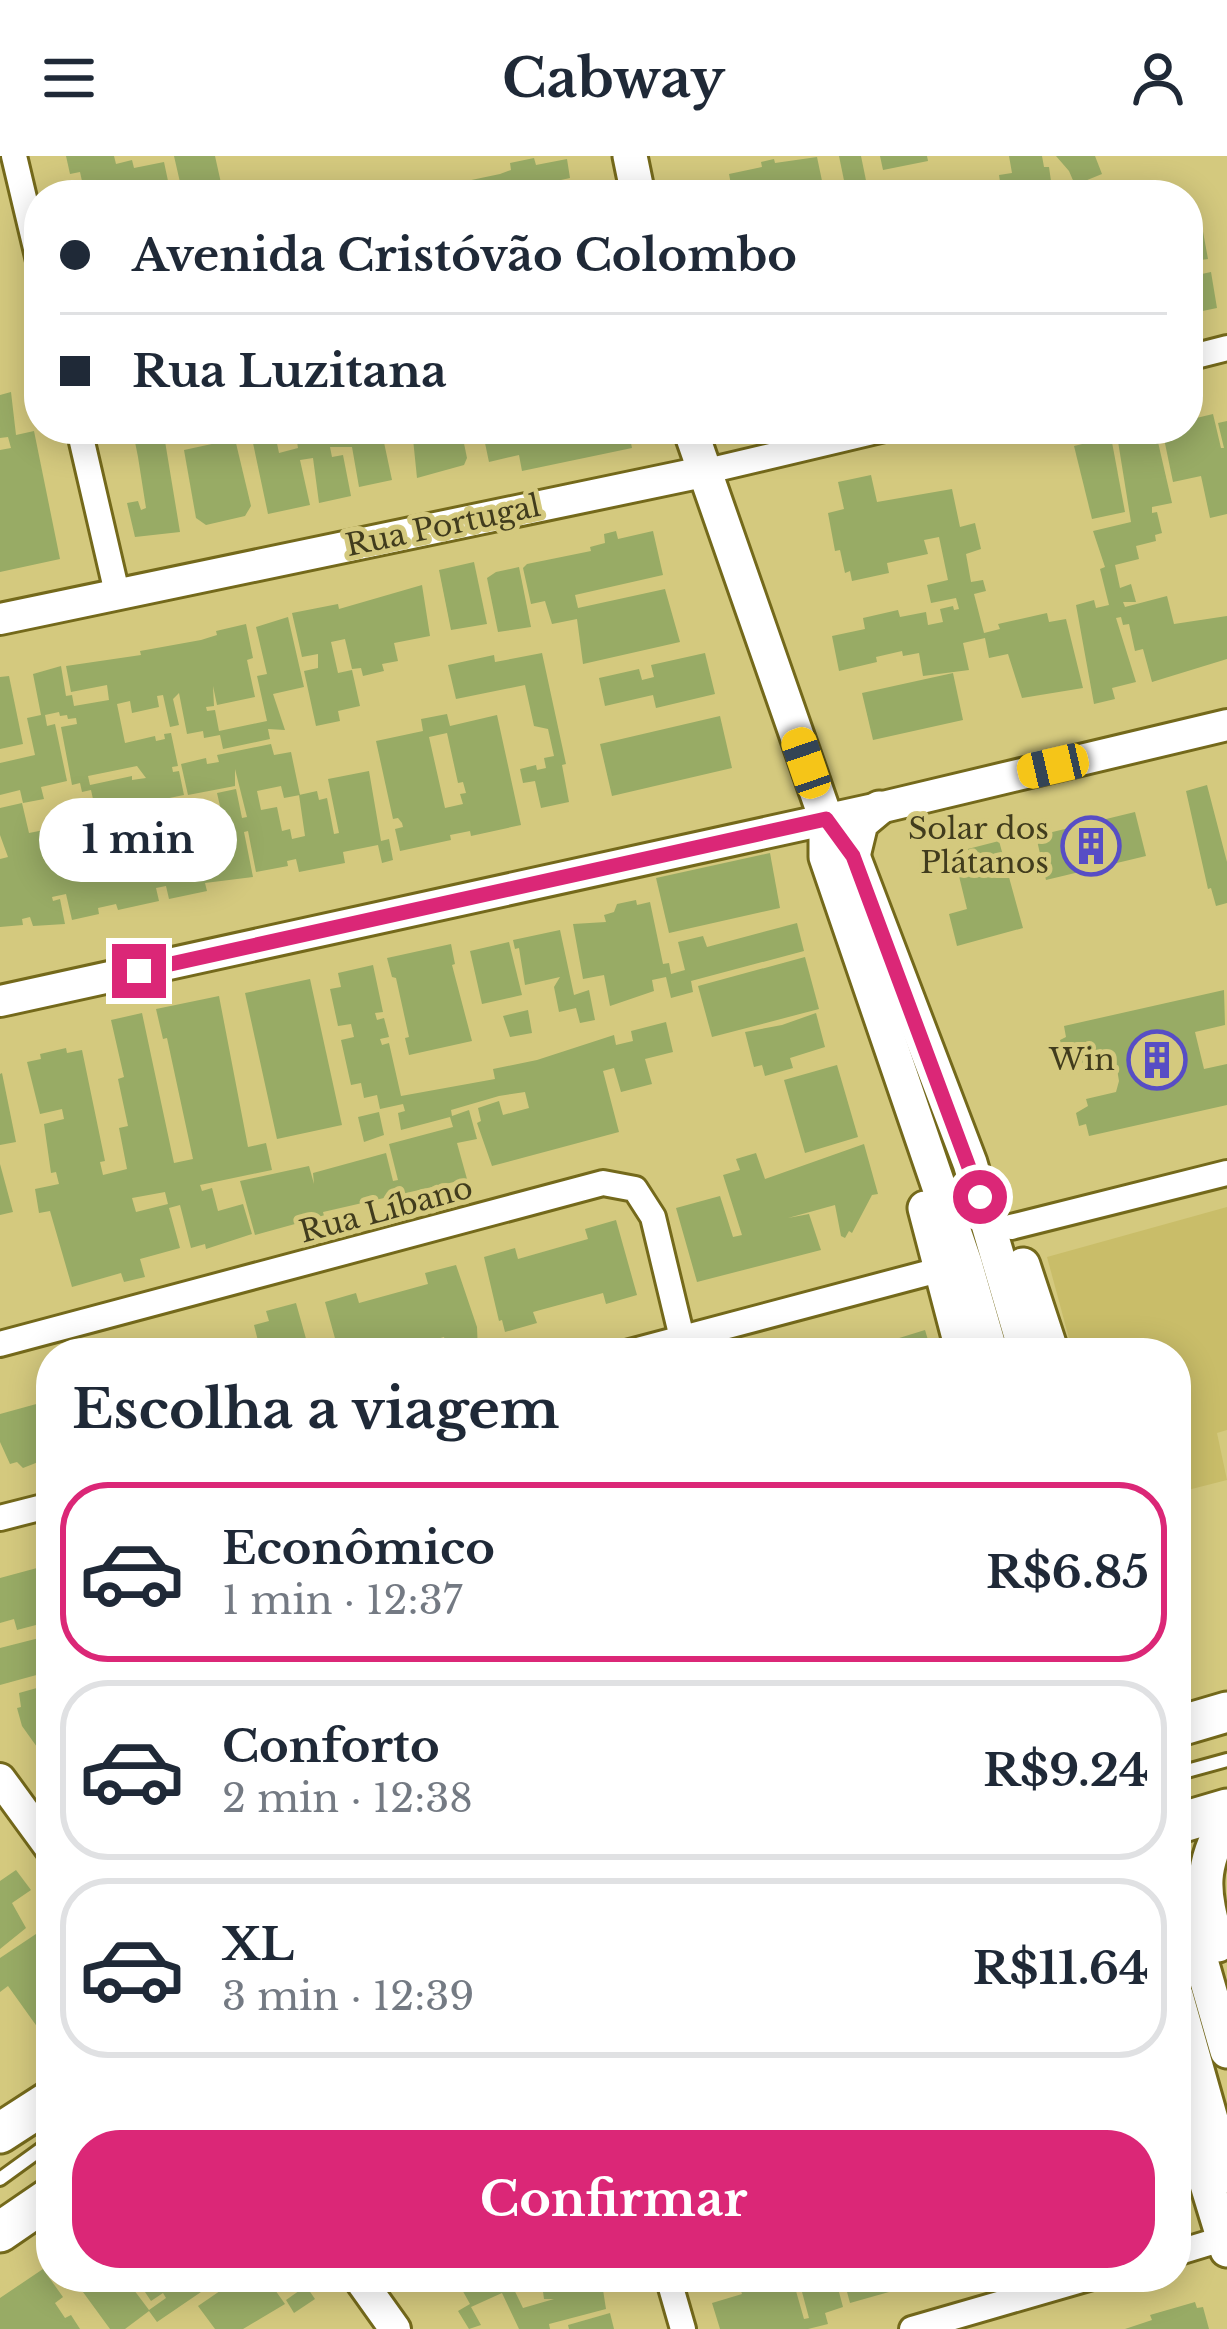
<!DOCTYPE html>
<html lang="pt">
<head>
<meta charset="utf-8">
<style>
  :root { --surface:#fff; --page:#f6f6f7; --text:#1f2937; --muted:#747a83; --line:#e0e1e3; --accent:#db2777 }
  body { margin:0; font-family:"Libre Baskerville",serif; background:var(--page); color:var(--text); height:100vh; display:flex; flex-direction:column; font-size:45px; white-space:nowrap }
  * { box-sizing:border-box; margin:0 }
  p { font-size:39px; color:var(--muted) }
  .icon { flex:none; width:66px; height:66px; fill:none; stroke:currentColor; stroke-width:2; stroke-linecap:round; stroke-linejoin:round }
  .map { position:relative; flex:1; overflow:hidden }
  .details { position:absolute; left:36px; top:1182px; width:1155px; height:954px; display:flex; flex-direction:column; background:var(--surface); border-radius:48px; box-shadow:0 6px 30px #0003 }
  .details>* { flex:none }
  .top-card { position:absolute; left:24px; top:24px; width:1179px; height:264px; border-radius:48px; box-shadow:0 6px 30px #0003; display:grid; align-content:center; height:264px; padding:0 36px; background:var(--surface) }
  .end { position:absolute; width:54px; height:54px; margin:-27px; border:15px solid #db2777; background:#fff; box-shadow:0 0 0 6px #fff }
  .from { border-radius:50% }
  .bubble { position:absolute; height:84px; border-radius:42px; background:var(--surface); box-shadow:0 6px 30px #0003; font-size:39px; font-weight:800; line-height:84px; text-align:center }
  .car { position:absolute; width:36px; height:72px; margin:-36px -18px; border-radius:15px; box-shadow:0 0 9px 3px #0007; background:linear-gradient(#f5c518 24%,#345 0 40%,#f5c518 0 76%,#345 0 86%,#f5c518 0) }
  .top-card b { display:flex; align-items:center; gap:42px; height:114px; font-size:45px }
  .top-card b+b { border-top:3px solid var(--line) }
  .top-card i { width:30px; height:30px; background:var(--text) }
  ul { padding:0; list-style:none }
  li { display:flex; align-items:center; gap:36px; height:180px; margin:0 24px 18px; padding:0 12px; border:6px solid var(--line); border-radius:48px }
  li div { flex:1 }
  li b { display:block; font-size:45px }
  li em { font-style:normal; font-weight:800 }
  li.active { border-color:var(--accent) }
  li>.icon { width:108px; height:108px; stroke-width:1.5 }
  h2 { padding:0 36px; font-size:54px; line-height:144px }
  .action { display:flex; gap:24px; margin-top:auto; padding:24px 36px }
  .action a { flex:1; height:138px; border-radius:48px; background:var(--accent); color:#fff; font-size:48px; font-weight:800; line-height:138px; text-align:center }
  header { display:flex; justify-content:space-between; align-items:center; height:156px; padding:0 36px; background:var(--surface); font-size:54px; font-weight:800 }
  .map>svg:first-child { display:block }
  .built { fill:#c9bd69 }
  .building { fill:#98ab65; fill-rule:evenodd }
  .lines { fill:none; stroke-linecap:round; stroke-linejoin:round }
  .service-casing { stroke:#74691b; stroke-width:18 }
  .minor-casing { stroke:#74691b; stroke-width:30 }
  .tertiary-casing { stroke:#74691b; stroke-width:36 }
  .secondary-casing { stroke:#74691b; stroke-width:39 }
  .primary-casing { stroke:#74691b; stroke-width:45 }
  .service { stroke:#fff; stroke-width:12 }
  .minor { stroke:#fff; stroke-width:24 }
  .tertiary { stroke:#fff; stroke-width:30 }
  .secondary { stroke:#fff; stroke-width:33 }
  .primary { stroke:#fff; stroke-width:39 }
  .route { stroke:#db2777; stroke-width:15 }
  .labels { text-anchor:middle; stroke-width:10; stroke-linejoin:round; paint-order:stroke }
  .street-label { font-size:30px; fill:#413c1d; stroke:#d4c97e }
  .poi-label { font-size:30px; fill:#413c1d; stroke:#d4c97e; text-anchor:end }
</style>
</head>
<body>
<header><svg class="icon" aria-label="menu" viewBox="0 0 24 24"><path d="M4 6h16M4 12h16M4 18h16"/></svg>Cabway<svg class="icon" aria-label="person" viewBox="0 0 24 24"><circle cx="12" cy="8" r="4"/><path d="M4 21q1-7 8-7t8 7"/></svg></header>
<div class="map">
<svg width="1227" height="2173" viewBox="0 0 1227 2173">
  <rect width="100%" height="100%" fill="#d4c97e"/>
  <path class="built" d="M1227,1051v223l-10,3 10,47 -51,13v-140h-103l-26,-96z"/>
  <g class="building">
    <path d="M66,0h48l2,8 16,-4 2,8 30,-6 7,33h-86l-5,-23 -10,2z"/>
    <path d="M174,0h41l6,27 8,-3 2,15h-58l9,-4z"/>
    <path d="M839,0h22l8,39h-22z"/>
    <path d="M880,0h47l1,5 -45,9z"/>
    <path d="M1009,0h33l2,11h5l3,21 -50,7 -3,-20 13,-2z"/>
    <path d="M1056,0h39l7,18 -27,11 -6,-14z"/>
    <path d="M817,1l8,38h-92l-4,-21 33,-7 -1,-5 13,-3 1,4z"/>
    <path d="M534,2l2,7 31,-6 3,19 -9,2 3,15h-104l-3,-12 43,-9 11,-4 -1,-7z"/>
    <path d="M1202,70l6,33 -14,2 3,14 14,-3 6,36 -29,6v-85z"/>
    <path d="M11,236l5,43 18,-4 26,128 -60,13v-122l11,-2 -3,-11 -8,1v-43z"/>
    <path d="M1213,258l8,34h3l-6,-25 9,-2v93l-17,4 -9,-42 -28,6 -11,-53h26v-9z"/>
    <path d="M111,273h52l17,103 -45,5 -8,-34 11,-2 3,9 5,-2 -8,-51 -4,-20 -20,5z"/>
    <path d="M250,273h24l5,24 19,-5 -3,-18 67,-1 1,8 19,-4 10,47 -33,7 -7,-40h-22l2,10 11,-2 8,41 -32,7 -6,-45 -13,2 10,45 -42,9z"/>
    <path d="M412,273h49l6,29 -3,7 -47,13z"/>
    <path d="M482,273h32l2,7 18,-4v-3h18l2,8 11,-3 -1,-5h64l4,19 -110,23 -3,-16 -30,7z"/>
    <path d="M1116,273h39l17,74 -20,4v6l5,-1 5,21 -7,2 1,6 -20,5 3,13 -24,6 5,23 11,-4 5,18h-13l2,5 42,-11 7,28 53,-8v43l-75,23 -9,-33 -8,2 -6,-27 -6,1 -2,-8 -5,1 20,64 -24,6 3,11 -21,5 -18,-99 18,-5 2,8 13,-3 -9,-36 5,-2 -12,-36 38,-9z"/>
    <path d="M1111,281l14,75 -33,7 -18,-73z"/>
    <path d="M235,283l16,67 -6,10 -39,9 -10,-7 -12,-68z"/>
    <path d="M871,319l6,27 75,-13 8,38 15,-4 6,26 -15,5 5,28 12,-2 3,11 -12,3 10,39 16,-4 -2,-5 49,-11 2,9 17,-3 17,69 -61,10 -14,-44 -19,4 -4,-20 -22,5 6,27 -46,6 -4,-23 -16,3 -1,-5 -26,6 1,5 -38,9 -7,-35 33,-7 -2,-11 35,-8 2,7 26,-5 2,13 15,-3 -3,-13 13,-3 1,4 5,-1 -3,-11 -25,5 -4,-18 21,-5 -9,-43 -15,3 4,14 -41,9 2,10 -37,8 -2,-10 -5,2 -5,-23 -5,1 -7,-38 16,-4 -6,-27z"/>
    <path d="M616,375l2,8 35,-8 10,44 -88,20 3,13 87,-19 15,53 -97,22 -6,-45 -25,5 -7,-23 -14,3 -8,-36 4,-4 64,-13 -1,-4 15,-4 -1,-9z"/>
    <path d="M474,406l13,62 -36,6 -12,-60z"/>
    <path d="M519,411l12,60 -33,5 -11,-54 9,-6z"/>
    <path d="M422,429l8,51 -36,7 4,18 -16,3 2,7 -21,5 -2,-8 -9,1 -7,-30 -14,3 7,31 14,-3 8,36 -22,5 2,10 -24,5 -12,-55 14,-3v-14l-16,3 -10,-44 46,-9 1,5z"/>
    <path d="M288,461l16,70 -31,7 12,36 -17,-1 2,10 -47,10 -3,-14 -16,3 -1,-7 -16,3 -8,-41 -6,6 6,26 -9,2 -7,-32 -6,1 2,11 -27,6 -2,-12 -13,3 8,39 30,-7 1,5 9,-2 -1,-5 7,-1 7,33 -6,1 1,5 6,-1 5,24 -88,18 -5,-23 -9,2 -2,-9 -8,2 -11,-58 16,-3 -1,-6 -8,1 -1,-4 -7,1 -1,-4 -14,3 2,11 8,-2 12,57 -26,6 3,12 -21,4 -3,-13 -20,5v-32l35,-8 -8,-37 14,-3 -8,-41 28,-8 5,30 6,-1 2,11 35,-6 -2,-15 -36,7 -5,-26 75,-11 -1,-4 61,-11 16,-5 -1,-4 30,-7 7,34 -6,2 8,37 -38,8 -4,-19 1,20 -8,1 1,4 8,-1 4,21 48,-10 -10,-45 10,-2 -11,-47zM137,610l9,12 -14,2v-4l-42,9 -2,-9z"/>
    <path d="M542,497l24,111 -4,1 7,37 -28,6 -6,-27 -12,2 -3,-14 16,-4 1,5 9,-2 -2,-10 10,-2 -6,-27 -14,-3 -9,-41 -69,14 -8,-34 46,-10 1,7z"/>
    <path d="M705,497l10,41 -59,14 -3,-13 -48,11 -6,-28 40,-9 3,11 12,-3 -3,-12z"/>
    <path d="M953,517l10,47 -90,20 -11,-47z"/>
    <path d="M9,520l14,68 -23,5v-72z"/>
    <path d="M447,558l3,12 47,-11 24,110 -50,11 -1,-5 -20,4 1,5 -51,11 -5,-22 8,-2 -1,-4 -4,-5 -5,1 -17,-78 47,-10 -2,-12zM447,577l11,50 5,-1 3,11 -6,1 3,10 -18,4 -16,-71z"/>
    <path d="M720,560l12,52 -120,28 -12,-52z"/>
    <path d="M271,588l3,11 17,-3 9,43 -16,3 -3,-12 -24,5 4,19 16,-3 5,24 8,-2 2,10 13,-3 -6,-41 18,-4 2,9 8,-2 7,36 5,-1 -11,-54 41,-8 12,70 8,-2 4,21 -11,3 -4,-18 -35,7 2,11 -46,9 -3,-13 -9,2 1,5 -32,6 -8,-41 -4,1 9,45 -48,6 2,8 -38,8 -3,-13 -10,2 3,13 -41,9 -2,-6 -18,4 1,6 -27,6 -6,-26 -14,3 1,4 7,-2 5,25 -32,2 -3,-9 -8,2 1,6 -23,2v-68l8,-2 -8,-22v-27l22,-5 7,30 15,-3 5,24 -6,1v4l14,-3 -5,-22 46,-10 4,17 41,-9 4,14 9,-2 -2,-13 39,-7 2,9 11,-2 -1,-8 18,-4 -6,-26 19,-4 6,29 5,-1 -12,-48v17l-47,9 -7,-31 25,-6 1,6 12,-2 -2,-7z"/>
    <path d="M1207,629l20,77v41l-11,3 -5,-18 -3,1 -22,-98z"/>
    <path d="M1135,656l11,44 -100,24 -10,-44z"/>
    <path d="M999,685l24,87 -66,18 -8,-32 18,-5 -9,-37 7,-2 -5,-19z"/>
    <path d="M770,697l10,55 -111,25 -13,-55z"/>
    <path d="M636,744l1,5 13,-3 13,62 6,-1 2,11 14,-4 -7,-28 25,-6 4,11 90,-24 7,28 -113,30 2,11 -22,6 -5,-21 -14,3 2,11 -44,15 -6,-31 -21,4 -10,-55 33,-2 -2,-7 10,-3 3,-8z"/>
    <path d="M560,774l14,65 15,-5 6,30 -15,3 -4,-15 -17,4 -5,-25 6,-10 -35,8 -6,-37 -4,1 -2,-9z"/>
    <path d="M509,786l13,53 -40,9 -12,-53z"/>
    <path d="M451,788l4,20 -3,1 20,76 -63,14 -4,-17 4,-1 -13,-59 -4,-1 -5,-19z"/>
    <path d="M805,801l14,52 -107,28 -14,-51z"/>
    <path d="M373,809l10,47 -8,1 2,7 7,-2 5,19 -9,2 2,6 7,-2 12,53 94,-17 -2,-10 44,-9 77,-25 2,10 17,-4 -2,-10 35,-9 7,30 -28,7 7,25 -31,8 -7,-24 -11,3 16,61 -127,34 -15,-43 4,-2 -3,-13 21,-7 4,14 26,-7 -4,-16 -26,4 -48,14 1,6 17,-6 8,29 -20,4 10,36 -144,33 1,4 -69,19 -15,-54 69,-15 5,18 -1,-11 73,-20 7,28 5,-1 -9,-36 64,-17 -3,-10 -49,13 -3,-17 7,-2 -2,-7 -23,5 -3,-14 -13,3 -3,-15 -10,2 -10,-45 13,-3 -3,-13 -13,2 -8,-37 11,-2 -3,-14z"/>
    <path d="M310,823l32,146 -65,14 -32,-146z"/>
    <path d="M1224,834l1,35 -30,7 9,37 23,-5v41l-138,31 -3,-12 -7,2 -3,-13 12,-7 -2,-7 30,-7 3,-11 -3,-18 -9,-7 -30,8 -2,-10 -11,2 -4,-16 6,-3 -2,-11z"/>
    <path d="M219,840l29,151 18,-4 6,27 -72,15 2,6 10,-3 6,23 25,-7 9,30 -46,15 -1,-5 -14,4 -11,-43 -11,3 11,40 -40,11 5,18 -21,5 -3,-9 -49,14 -22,-76 -11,2 -4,-24 24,-5 -3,-12 -5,1 -7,-49 20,-5 -2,-10 -22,5 -13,-52 14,-3 -1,-5 26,-6 1,5 15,-3 23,111 -5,1 3,13 24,-6 -8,-41 9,-2 -10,-47 6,-2 -13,-57 31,-7 32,150 19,-4 -26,-121 -4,1 -7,-30zM165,1036l3,12 -32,8 -4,-14z"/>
    <path d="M528,854l4,23 -22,4 -7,-21z"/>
    <path d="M816,857l9,34 -35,11 3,10 -28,8 -3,-11 -8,2 -9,-35 37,-7z"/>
    <path d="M837,909l21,72 -53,16 -21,-73z"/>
    <path d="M2,917l14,69 -16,3v-71z"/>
    <path d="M379,956l5,23 -20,7 -6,-25z"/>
    <path d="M864,988l14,50 -6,1 -20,38 -3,-2 -4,7 -4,-2 -6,-31 -47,13 21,-4 12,36 -124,32 -21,-74 44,-12 13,41 9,-2 -19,-60 17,-5 -4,-11 20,-6 9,26z"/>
    <path d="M0,1008l13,48 -13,3z"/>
    <path d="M616,1064l21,75 -31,9 -3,-11 -70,19 4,11 -32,9 -3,-12 -3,1 -15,-64 31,-9 3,11 70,-20 -3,-10z"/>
    <path d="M456,1109l21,62 1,26h-14l-3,-9 -14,4 -3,-11 -57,16h-48l-14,-51 31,-9 3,10 69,-19 -3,-11z"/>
    <path d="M296,1147l14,50h-64l-1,-4 14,-4 -5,-20 15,-4 -3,-10z"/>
    <path d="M925,1174l7,23h-78v-1z"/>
    <path d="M178,1184l1,4 12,-4 3,13h-40l8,-4 -1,-5z"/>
    <path d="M50,1240l1,61 -28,11 -6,-6 -7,2 -10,-22v-28l40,-11 -1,-4z"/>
    <path d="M37,1412l14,33v20l-34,9 -3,-11 -14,4v-45z"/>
    <path d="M51,1479v36l-51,14v-37z"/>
    <path d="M51,1528v60l-14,3 -15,-21 -5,-18 4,-1 -2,-14z"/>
    <path d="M16,1714l15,20 -19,13 14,25 -26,21v-68z"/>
    <path d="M51,1768v95l-13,9 -30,-42 -8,6v-34z"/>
    <path d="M43,2113l20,28 -8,6 10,15 6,-3 9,14h-80v-31z"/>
    <path d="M72,2121h42l10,14 7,-5 18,24 17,-12 -3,-5 -12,8 -16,-24h88l-66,45 -8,-11 -24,18h-15z"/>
    <path d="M233,2121h27l4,6 4,-3 17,24 -42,25h-28l-17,-23 38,-26z"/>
    <path d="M476,2121h32l15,31 31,-9h-10l-3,-22h60l5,32 -57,15 1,5h-31l-17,-36 -31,14 10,18 -12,4 -11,-18 12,-7 -10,-18 17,-6z"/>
    <path d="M763,2121h29l12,42 5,-1 -11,-41h37l8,30 -18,6 3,11 -20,5h-88l-8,-26 30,-9 -2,-6 19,-5z"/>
    <path d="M843,2121h42l4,15 -39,11z"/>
    <path d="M306,2130l9,13 -21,14 -8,-13z"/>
    <path d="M1195,2146l2,6 6,-1 6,22h-84l27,-9 -2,-5z"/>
    <path d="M610,2157l4,16h-45l-1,-4z"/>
  </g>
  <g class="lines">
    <defs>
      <g id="service">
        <path d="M1176,1618l51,-14"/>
        <path d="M0,2023l51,-37"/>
      </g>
      <g id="minor">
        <path d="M14,0l25,105"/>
        <path d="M1188,202l39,-10"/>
        <path d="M79,273l38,164"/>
        <path d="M703,316l182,-43"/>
        <path d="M1011,1071l216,-54"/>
        <path d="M0,1188l603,-161 32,6 18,28 29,121"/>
        <path d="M626,1197l328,-87"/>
        <path d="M0,1362l51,-13"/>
        <path d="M1176,2097l46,-14"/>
        <path d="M668,2121l15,52"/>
        <path d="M912,2173l180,-52"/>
      </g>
      <g id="tertiary">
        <path d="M0,463l703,-147"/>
        <path d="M0,845l879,-193 348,-83"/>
        <path d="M0,1623l51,70"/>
        <path d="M358,2121l37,52"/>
      </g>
      <g id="secondary">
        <path d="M630,0l8,39"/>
        <path d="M690,273l136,390 27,37 117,307 56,190"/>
        <path d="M826,663v38l139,406 26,90"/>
        <path d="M853,700l8,-33 18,-15"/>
        <path d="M925,1052l38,145"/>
        <path d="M1023,1109l29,88"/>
        <path d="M1181,1735l46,160"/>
        <path d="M1218,1789c-17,-57 -18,-76 9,-128"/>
        <path d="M1176,1839l51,181"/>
        <path d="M1176,1927l51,167"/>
      </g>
      <g id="primary">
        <path d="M1176,1571l51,-15"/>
        <path d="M1176,1668l51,-15"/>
        <path d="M0,1977l51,-33"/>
        <path d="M0,2076l51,-35"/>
      </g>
    </defs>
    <use href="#service" class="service-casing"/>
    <use href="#minor" class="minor-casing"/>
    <use href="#tertiary" class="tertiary-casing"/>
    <use href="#secondary" class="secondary-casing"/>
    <use href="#primary" class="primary-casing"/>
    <use href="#service" class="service"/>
    <use href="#minor" class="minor"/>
    <use href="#tertiary" class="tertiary"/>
    <use href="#secondary" class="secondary"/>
    <use href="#primary" class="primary"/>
  </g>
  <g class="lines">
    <path class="route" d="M139,815l687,-152 27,37 127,341"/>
  </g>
  <defs>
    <symbol id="building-ring" viewBox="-11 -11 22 22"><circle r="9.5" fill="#d4c97e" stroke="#574dc5" stroke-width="1.5"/><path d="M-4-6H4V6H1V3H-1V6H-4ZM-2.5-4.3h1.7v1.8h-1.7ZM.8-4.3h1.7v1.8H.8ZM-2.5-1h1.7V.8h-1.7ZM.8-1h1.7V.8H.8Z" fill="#574dc5"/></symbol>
  </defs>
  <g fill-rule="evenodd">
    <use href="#building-ring" x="1058" y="657" width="66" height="66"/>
    <use href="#building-ring" x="1124" y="871" width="66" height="66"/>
  </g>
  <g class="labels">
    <g class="street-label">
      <text transform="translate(443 370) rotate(-12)" y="10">Rua Portugal</text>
      <text transform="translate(386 1054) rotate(-15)" y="10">Rua Líbano</text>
    </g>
    <g class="poi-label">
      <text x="1049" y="683">Solar dos<tspan x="1049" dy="34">Plátanos</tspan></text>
      <text x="1115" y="914">Win</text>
    </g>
  </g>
</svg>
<i class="end from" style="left:980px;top:1041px"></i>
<i class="end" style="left:139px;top:815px"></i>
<div class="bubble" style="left:39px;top:642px;width:198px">1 min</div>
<i class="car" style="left:806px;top:607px;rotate:341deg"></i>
<i class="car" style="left:1053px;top:610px;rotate:257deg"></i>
<div class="top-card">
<b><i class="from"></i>Avenida Cristóvão Colombo</b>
<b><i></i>Rua Luzitana</b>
</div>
<section class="details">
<h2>Escolha a viagem</h2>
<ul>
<li class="active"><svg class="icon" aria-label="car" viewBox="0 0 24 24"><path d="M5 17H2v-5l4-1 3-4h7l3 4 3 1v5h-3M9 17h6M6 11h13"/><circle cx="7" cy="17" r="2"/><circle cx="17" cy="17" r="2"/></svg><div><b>Econômico</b><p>1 min · 12:37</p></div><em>R$6.85</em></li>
<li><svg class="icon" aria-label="car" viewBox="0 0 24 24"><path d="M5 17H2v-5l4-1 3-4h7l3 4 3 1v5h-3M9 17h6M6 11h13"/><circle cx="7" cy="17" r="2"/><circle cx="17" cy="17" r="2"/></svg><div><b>Conforto</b><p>2 min · 12:38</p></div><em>R$9.24</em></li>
<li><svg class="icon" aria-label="car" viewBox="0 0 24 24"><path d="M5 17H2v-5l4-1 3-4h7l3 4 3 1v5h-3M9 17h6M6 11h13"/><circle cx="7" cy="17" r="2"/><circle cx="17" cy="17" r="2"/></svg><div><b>XL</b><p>3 min · 12:39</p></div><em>R$11.64</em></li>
</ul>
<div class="action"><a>Confirmar</a></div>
</section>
</div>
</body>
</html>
